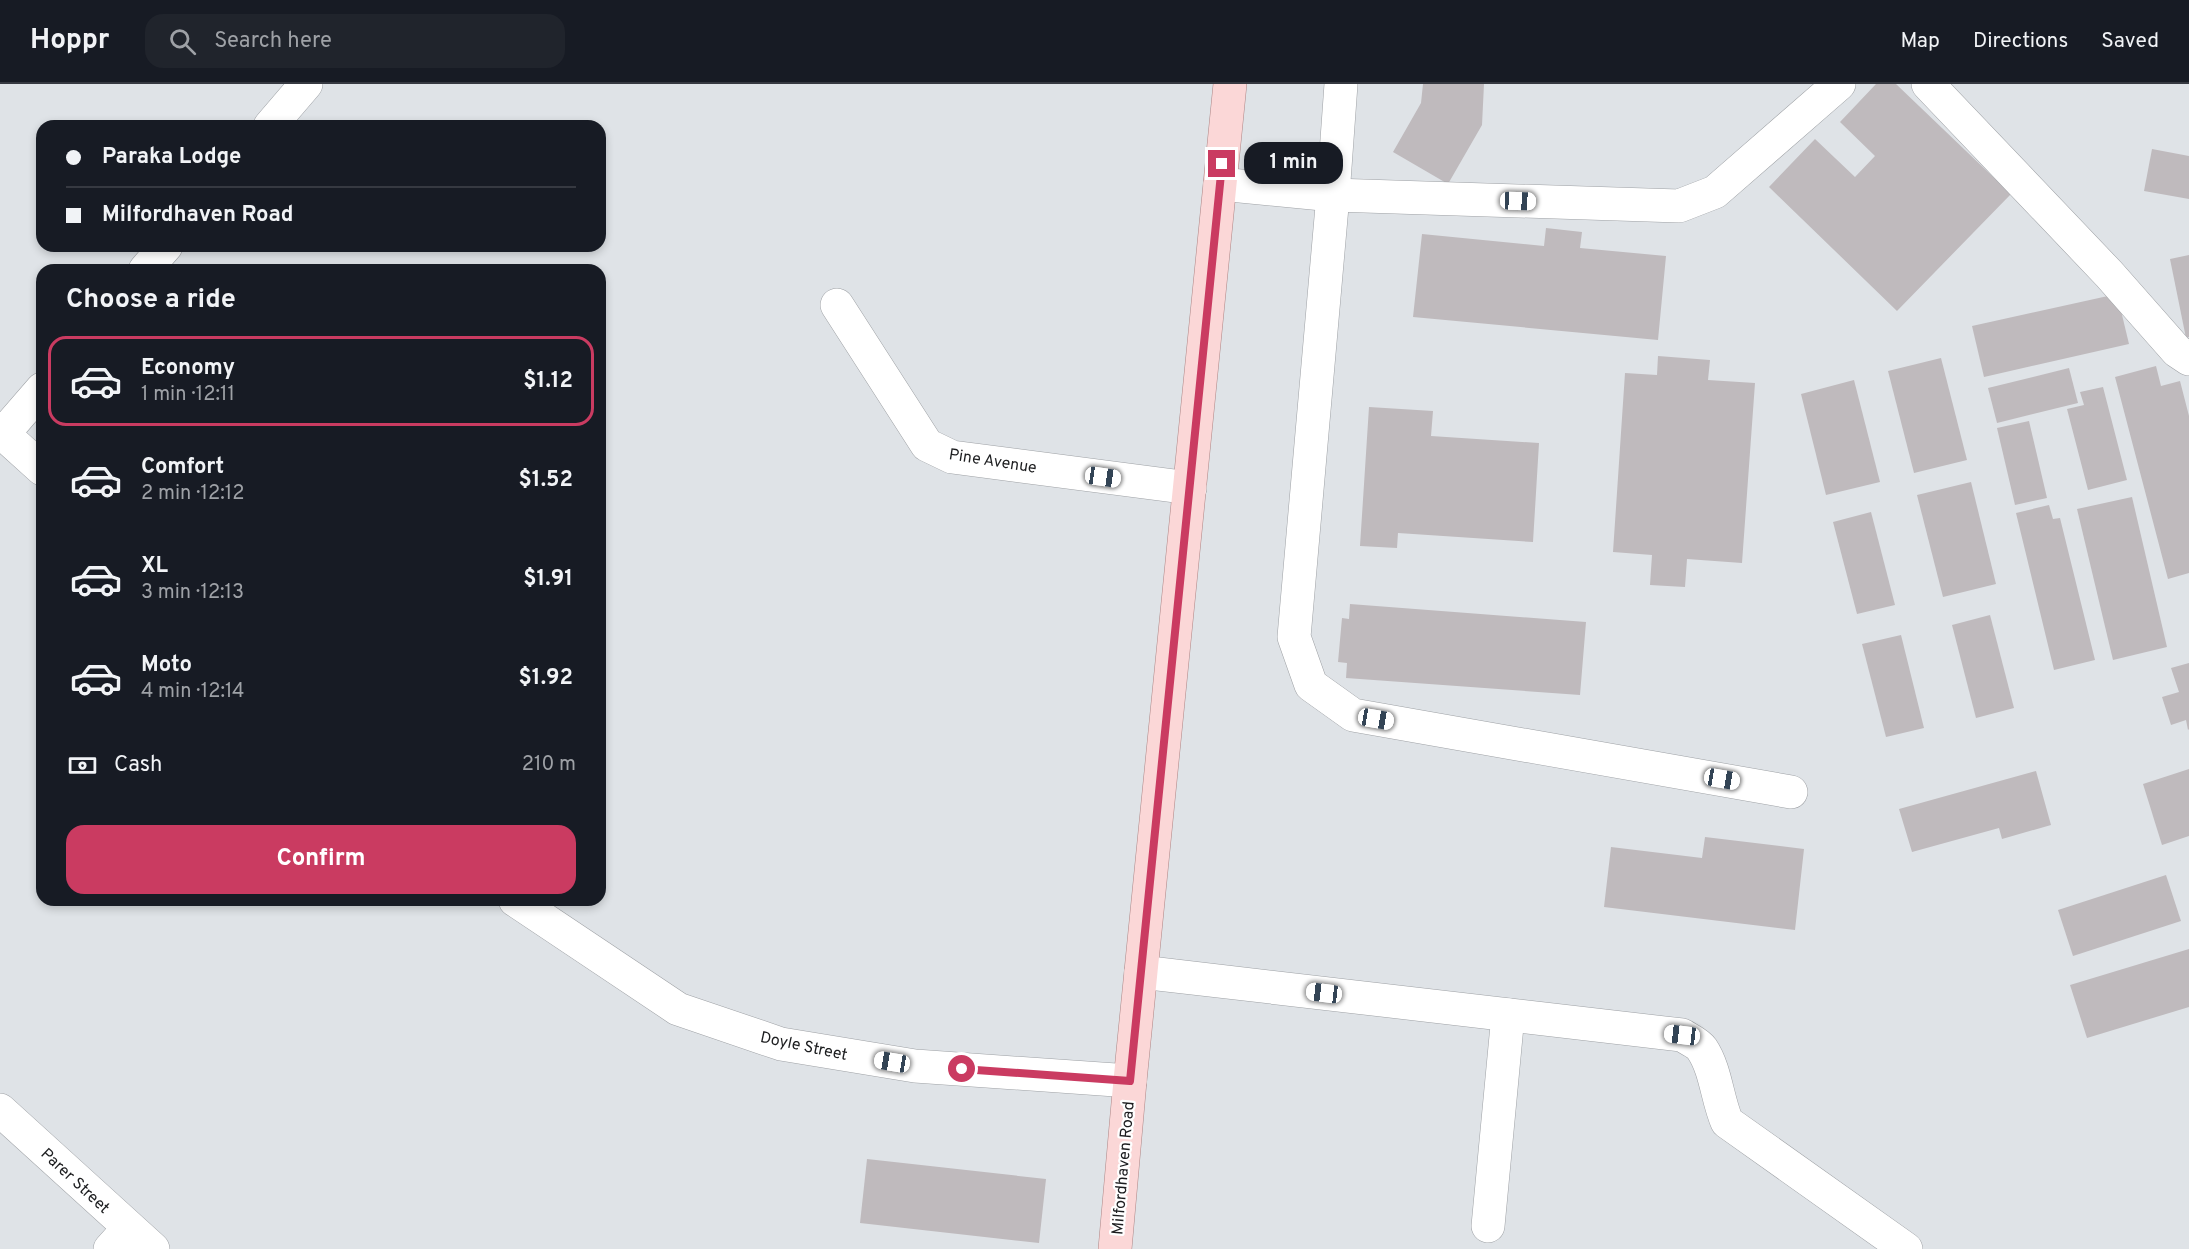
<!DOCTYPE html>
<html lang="en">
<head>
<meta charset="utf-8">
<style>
  :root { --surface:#171b24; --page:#20242c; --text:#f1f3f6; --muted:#9ea1a6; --line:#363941; --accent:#ca3b61 }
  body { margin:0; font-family:Overpass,sans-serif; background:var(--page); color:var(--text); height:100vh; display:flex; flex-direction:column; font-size:22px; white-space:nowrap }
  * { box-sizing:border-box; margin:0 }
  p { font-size:20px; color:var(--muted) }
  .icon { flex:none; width:33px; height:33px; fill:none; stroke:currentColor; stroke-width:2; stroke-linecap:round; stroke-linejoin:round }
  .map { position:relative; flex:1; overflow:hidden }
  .panel { position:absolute; left:36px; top:180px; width:570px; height:642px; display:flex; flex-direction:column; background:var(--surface); border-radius:18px; box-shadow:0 3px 9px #0003 }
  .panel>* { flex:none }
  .hud { position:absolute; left:36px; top:36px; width:570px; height:132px; border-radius:18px; box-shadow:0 3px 9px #0003; display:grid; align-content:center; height:132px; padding:0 30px; background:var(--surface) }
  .end { position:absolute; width:27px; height:27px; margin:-14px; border:8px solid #ca3b61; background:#fff; box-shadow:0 0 0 3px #fff }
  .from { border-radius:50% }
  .bubble { position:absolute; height:42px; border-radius:18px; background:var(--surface); box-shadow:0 3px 9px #0003; font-size:20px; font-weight:700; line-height:42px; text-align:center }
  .car { position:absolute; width:18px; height:36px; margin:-18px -9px; border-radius:8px; box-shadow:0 0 4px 2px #0007; background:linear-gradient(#fff 24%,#345 0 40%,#fff 0 76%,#345 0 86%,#fff 0) }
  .hud b { display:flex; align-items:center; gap:21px; height:57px; font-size:22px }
  .hud b+b { border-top:2px solid var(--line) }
  .hud i { width:15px; height:15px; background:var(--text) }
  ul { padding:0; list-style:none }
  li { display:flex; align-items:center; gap:18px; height:90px; margin:0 12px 9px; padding:0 18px; border:3px solid transparent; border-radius:18px }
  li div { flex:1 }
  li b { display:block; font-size:22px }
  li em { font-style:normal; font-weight:700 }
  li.on { border-color:var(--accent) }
  li>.icon { width:54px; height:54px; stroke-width:1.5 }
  h2 { padding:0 30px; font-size:27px; line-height:72px }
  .pay { display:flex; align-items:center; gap:15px; height:66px; padding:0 30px; font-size:22px }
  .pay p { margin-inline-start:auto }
  .button { display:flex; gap:12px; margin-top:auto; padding:12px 30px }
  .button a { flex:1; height:69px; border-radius:18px; background:var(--accent); color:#fff; font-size:24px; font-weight:700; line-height:69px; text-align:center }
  header { display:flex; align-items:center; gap:36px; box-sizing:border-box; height:84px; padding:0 30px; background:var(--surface); border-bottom:2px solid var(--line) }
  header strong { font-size:28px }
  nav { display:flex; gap:33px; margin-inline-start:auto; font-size:21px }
  .search { width:420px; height:54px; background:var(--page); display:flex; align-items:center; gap:15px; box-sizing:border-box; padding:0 21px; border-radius:18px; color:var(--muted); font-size:22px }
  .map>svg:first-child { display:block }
  .building { fill:#bfbabd }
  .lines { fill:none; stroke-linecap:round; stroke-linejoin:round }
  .minor-casing { stroke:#9ea1a5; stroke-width:34 }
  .major-casing { stroke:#ac8585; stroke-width:34 }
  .minor { stroke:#fff; stroke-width:33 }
  .major { stroke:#fbd7d7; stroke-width:33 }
  .route { stroke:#ca3b61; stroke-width:8 }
  .labels { text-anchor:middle; stroke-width:4.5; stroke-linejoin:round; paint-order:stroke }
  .street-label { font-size:16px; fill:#1c1d1f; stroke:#fff }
</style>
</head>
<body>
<header>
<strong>Hoppr</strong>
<div class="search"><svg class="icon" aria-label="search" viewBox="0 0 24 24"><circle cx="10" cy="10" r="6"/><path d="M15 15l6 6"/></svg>Search here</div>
<nav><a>Map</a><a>Directions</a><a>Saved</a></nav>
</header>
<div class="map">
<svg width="2189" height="1165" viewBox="0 0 2189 1165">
  <rect width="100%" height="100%" fill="#dfe3e7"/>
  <g class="building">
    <path d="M1423,0h61l-2,41 -34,59 -55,-32 28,-49z"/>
    <path d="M1876,0h20l115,110 -114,117 -128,-124 46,-48 40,38 20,-21 -35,-34z"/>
    <path d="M2152,65l37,7v43l-45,-8z"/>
    <path d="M1546,144l36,4 -2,16 86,8 -8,84 -245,-23 9,-83 122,12z"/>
    <path d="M2189,171v82l-3,1 -16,-79z"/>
    <path d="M2117,210l12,50 -145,33 -12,-51z"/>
    <path d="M1658,272l52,4 -2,20 47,3 -13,180 -55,-4 -2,28 -35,-2 2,-30 -39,-3 12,-179 32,2z"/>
    <path d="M1941,274l26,102 -53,13 -26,-102z"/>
    <path d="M2156,282l5,20 19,-5 9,35v157l-21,6 -53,-202z"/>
    <path d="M2069,284l9,35 -81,20 -9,-35z"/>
    <path d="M1854,296l26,102 -54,13 -25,-101z"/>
    <path d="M2103,303l24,93 -39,10 -21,-81 17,-4 -4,-13z"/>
    <path d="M1369,323l64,4 -2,25 108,7 -6,99 -135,-9 -1,15 -37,-2z"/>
    <path d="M2029,337l18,77 -32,7 -18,-77z"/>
    <path d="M1971,398l25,102 -53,13 -26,-102z"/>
    <path d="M2132,413l35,150 -54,13 -36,-151z"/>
    <path d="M2049,421l4,14 7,-1 35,142 -41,10 -38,-157z"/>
    <path d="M1871,428l24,93 -38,9 -24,-92z"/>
    <path d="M1350,520l236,18 -6,73 -234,-17 1,-15 -9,-1 4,-44 7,1z"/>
    <path d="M1990,531l24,93 -38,10 -24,-93z"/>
    <path d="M1901,551l23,93 -38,9 -24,-93z"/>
    <path d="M2189,579v66l-1,1 -2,-10 -15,5 -9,-28 17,-5 -8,-24z"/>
    <path d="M2189,685v67l-27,9 -19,-61z"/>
    <path d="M2036,687l15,54 -49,14 -3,-11 -87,24 -13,-43z"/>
    <path d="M1705,753l99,12 -9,81 -191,-23 7,-60 91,11z"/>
    <path d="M2166,791l15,46 -108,35 -15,-46z"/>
    <path d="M2189,865v58l-102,31 -17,-53z"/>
    <path d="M867,1075l179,20 -7,64 -179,-20z"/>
  </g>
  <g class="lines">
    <defs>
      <g id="minor">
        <path d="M1341,0l-8,111 -39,442 17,48 42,30 438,77"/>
        <path d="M1928,0l181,190 68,77 12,8"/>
        <path d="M270,42l36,-42"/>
        <path d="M1220,100l113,11 346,11 36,-14 124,-108"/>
        <path d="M145,186l21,-24"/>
        <path d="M837,221l90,140 25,12 238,31"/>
        <path d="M0,347l42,38"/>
        <path d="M3,350l39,-45"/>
        <path d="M515,816l163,109 103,35 134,22 215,15"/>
        <path d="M1141,888l541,63c6,4 16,8 20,14 14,21 15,50 25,73l179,127"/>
        <path d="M0,1026l153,139"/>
        <path d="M1488,1142l20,-211"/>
        <path d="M110,1165l18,-20"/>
      </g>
      <path id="major" d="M1115,1165l15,-168 100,-997"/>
    </defs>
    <use href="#minor" class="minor-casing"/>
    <use href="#major" class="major-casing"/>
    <use href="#minor" class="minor"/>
    <use href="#major" class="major"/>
  </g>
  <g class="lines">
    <path class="route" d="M962,985l168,12 92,-917"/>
  </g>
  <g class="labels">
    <g class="street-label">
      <text transform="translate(993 376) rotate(9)" y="6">Pine Avenue</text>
      <text transform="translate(804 961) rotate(12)" y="6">Doyle Street</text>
      <text transform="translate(1122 1084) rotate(-85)" y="6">Milfordhaven Road</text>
      <text transform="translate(76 1096) rotate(43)" y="6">Parer Street</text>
    </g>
  </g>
</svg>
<i class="end from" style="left:962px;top:985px"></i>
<i class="end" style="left:1222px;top:80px"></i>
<div class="bubble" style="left:1244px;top:58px;width:99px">1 min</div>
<i class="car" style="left:1518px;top:117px;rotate:92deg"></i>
<i class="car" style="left:1103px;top:393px;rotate:98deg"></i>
<i class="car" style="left:1376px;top:635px;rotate:100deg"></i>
<i class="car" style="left:1722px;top:695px;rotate:100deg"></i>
<i class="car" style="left:1324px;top:909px;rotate:277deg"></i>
<i class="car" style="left:1682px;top:951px;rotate:277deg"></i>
<i class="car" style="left:892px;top:978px;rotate:279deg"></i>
<div class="hud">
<b><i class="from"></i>Paraka Lodge</b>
<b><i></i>Milfordhaven Road</b>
</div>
<section class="panel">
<h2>Choose a ride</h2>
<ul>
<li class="on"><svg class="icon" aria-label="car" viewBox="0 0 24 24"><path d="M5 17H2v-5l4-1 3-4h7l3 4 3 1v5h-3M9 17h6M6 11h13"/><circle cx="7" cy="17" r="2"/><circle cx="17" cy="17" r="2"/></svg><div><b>Economy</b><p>1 min · 12:11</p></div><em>$1.12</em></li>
<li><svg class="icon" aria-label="car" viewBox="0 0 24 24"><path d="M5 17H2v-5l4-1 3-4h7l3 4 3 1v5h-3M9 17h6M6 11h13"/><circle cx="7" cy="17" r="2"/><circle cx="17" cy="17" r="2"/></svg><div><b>Comfort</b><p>2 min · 12:12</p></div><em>$1.52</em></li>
<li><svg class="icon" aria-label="car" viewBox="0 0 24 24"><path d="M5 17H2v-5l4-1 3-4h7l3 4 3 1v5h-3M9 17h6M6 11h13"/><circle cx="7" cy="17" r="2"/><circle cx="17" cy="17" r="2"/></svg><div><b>XL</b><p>3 min · 12:13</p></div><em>$1.91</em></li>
<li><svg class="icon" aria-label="car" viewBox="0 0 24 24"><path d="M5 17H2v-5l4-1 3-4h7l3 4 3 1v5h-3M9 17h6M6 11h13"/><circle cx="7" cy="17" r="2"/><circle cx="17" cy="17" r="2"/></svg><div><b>Moto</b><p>4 min · 12:14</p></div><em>$1.92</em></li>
</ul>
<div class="pay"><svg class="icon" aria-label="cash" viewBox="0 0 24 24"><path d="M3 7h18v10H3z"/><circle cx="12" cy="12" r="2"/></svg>Cash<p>210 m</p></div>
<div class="button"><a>Confirm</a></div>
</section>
</div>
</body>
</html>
